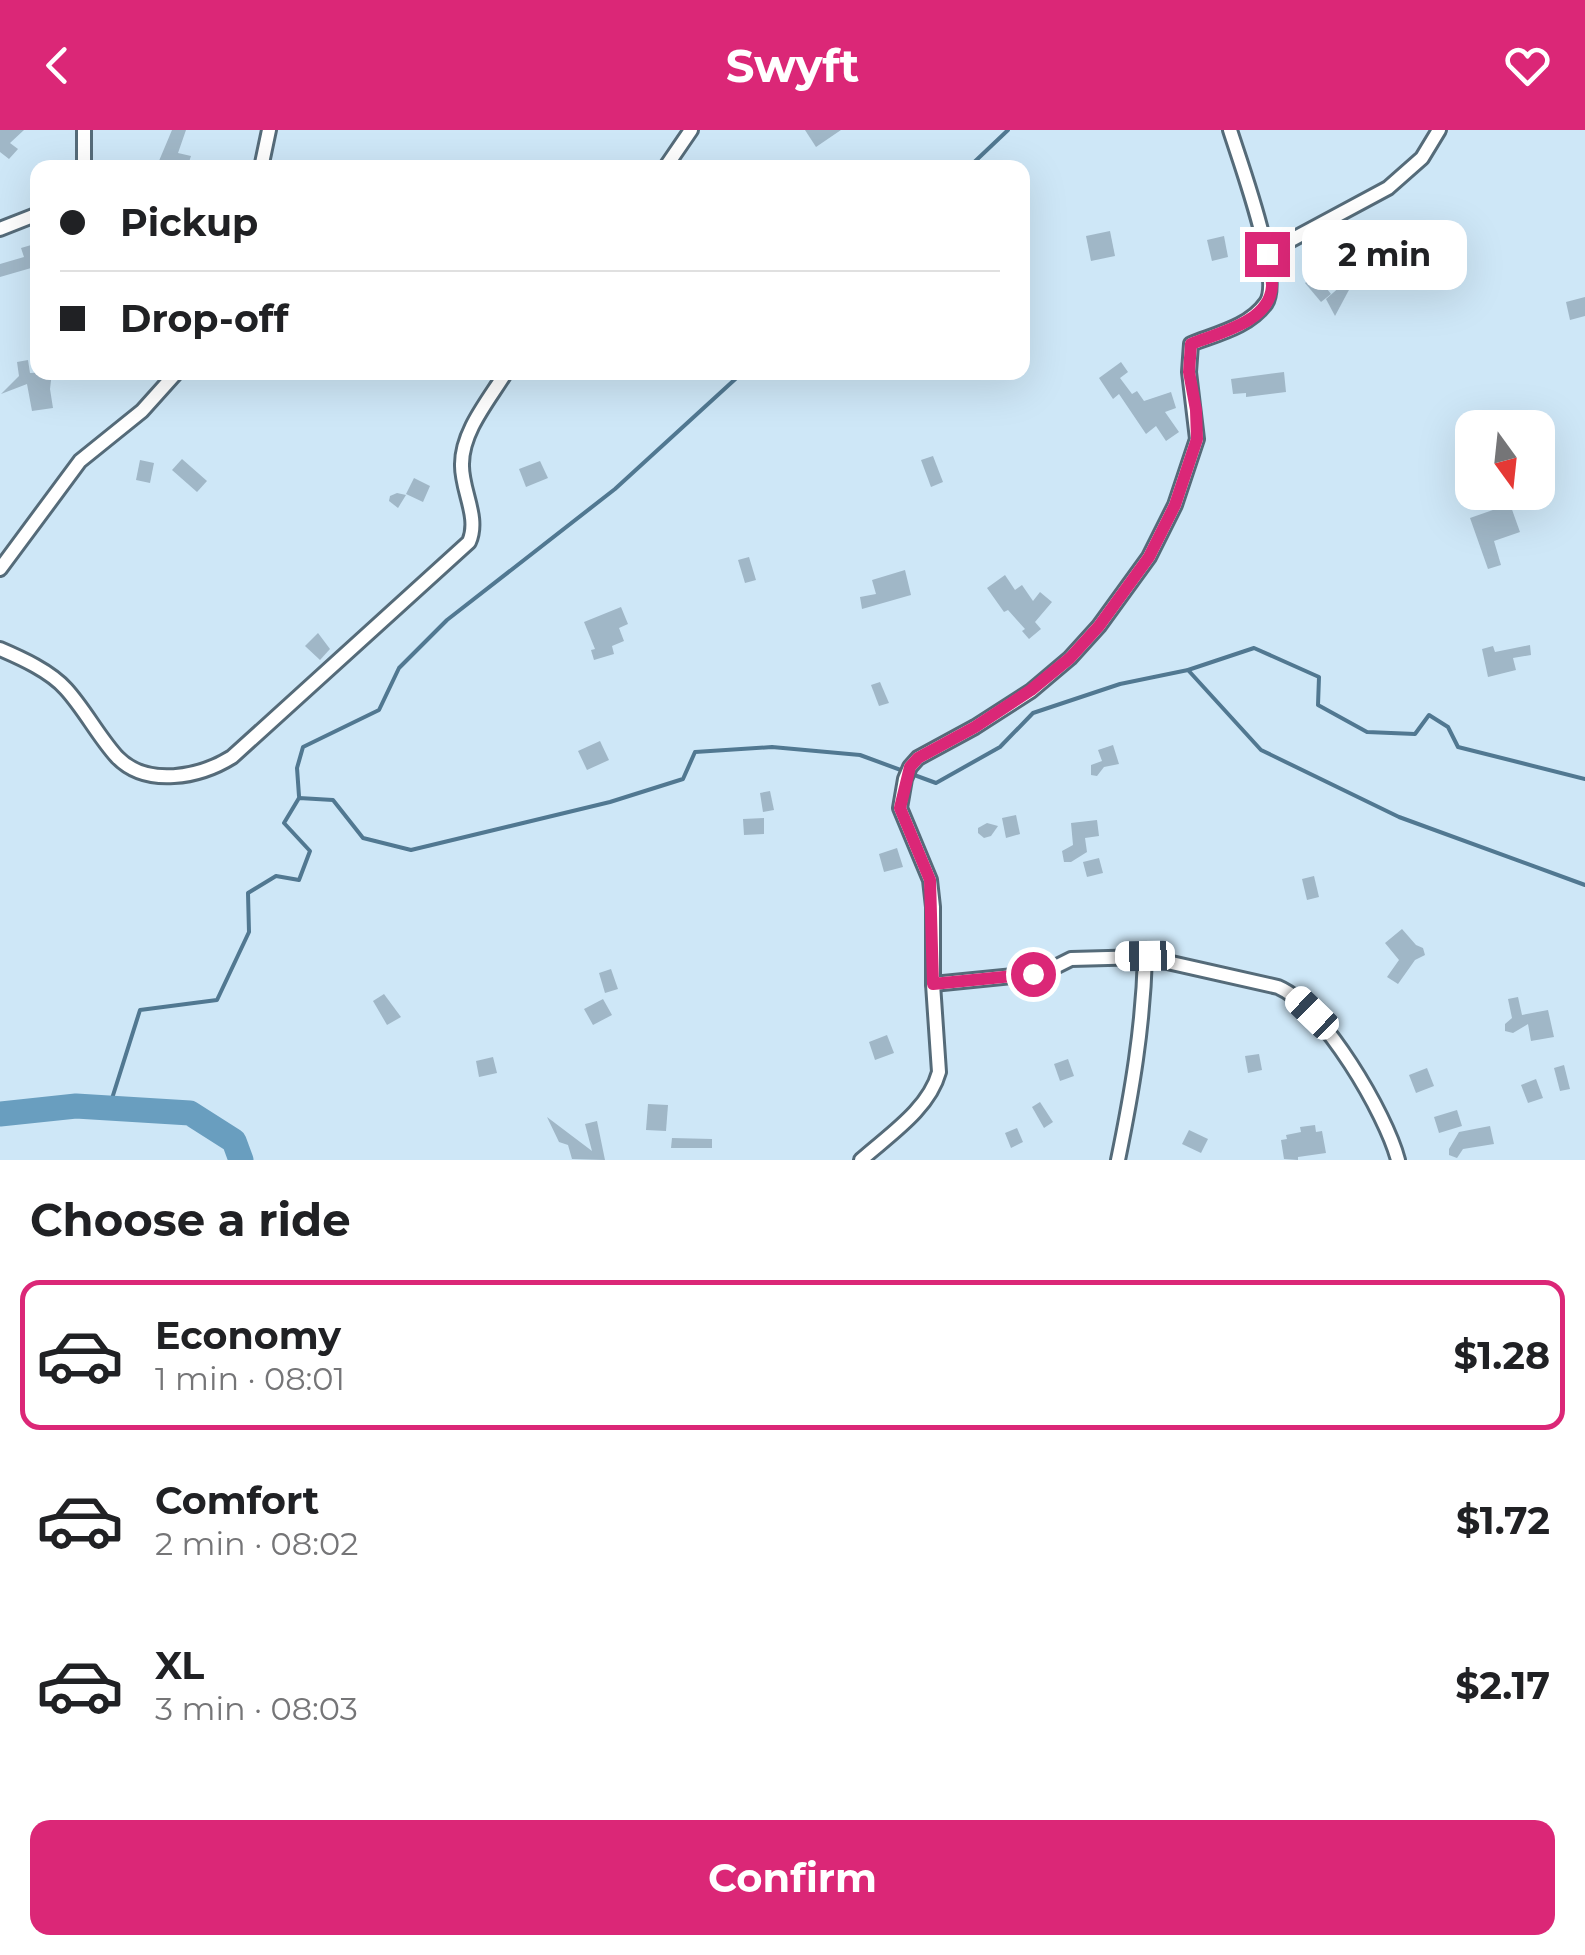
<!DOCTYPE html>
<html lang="en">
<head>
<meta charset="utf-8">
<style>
  :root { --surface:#fff; --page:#f6f6f6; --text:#202124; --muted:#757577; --line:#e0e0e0; --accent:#db2777 }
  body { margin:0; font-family:Montserrat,sans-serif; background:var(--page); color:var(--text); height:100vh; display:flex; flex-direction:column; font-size:38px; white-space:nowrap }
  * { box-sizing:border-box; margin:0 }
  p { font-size:32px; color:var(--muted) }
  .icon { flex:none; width:55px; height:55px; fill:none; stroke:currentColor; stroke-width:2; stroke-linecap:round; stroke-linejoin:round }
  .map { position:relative; height:1030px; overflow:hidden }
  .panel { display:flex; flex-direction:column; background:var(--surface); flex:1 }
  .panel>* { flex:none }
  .banner { position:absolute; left:30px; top:30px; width:1000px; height:220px; border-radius:20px; box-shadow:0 10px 40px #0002; display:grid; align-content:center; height:220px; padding:0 30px; background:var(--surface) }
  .needle { width:65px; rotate:165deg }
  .controls { position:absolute; left:1455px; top:280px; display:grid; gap:20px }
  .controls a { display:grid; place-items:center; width:100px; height:100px; border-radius:20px; background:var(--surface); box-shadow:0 10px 40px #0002; font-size:50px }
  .end { position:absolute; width:45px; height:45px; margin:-22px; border:12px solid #db2777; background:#fff; box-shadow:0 0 0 5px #fff }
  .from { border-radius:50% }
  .bubble { position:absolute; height:70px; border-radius:20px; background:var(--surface); box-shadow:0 10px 40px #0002; font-size:32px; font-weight:700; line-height:70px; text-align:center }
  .car { position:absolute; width:30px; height:60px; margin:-30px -15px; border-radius:12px; box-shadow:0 0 8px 2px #0007; background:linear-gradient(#fff 24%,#345 0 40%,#fff 0 76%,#345 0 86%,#fff 0) }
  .banner b { display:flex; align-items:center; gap:35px; height:95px; font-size:38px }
  .banner b+b { border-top:2px solid var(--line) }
  .banner i { width:25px; height:25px; background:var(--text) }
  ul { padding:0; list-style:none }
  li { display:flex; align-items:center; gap:30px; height:150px; margin:0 20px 15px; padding:0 10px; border:5px solid transparent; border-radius:20px }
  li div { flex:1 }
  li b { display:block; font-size:38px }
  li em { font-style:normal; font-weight:700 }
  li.selected { border-color:var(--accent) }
  li>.icon { width:90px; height:90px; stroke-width:1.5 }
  h2 { padding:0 30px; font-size:45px; line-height:120px }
  .primary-button { display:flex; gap:20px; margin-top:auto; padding:20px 30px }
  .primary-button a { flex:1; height:115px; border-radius:20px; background:var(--accent); color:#fff; font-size:40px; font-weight:700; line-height:115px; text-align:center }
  header { display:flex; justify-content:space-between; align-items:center; height:130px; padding:0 30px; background:var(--accent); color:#fff; font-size:45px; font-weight:700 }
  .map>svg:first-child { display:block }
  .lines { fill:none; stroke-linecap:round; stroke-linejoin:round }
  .stream { stroke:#517891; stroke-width:4 }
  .river { stroke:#699ebf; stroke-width:25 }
  .building { fill:#a0b7c7 }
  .minor-casing { stroke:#556b79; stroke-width:18 }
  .minor { stroke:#fff; stroke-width:12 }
  .route { stroke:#db2777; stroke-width:12 }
</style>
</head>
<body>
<header><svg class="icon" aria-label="back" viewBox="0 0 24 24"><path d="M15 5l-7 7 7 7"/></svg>Swyft<svg class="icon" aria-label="heart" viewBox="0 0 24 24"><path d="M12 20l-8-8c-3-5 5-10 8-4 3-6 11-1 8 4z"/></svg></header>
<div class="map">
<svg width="1585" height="1030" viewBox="0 0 1585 1030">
  <rect width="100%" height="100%" fill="#cee7f7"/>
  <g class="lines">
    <g class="stream">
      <path d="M968,38l40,-38"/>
      <path d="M1188,540l73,80 138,67 186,68"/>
      <path d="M299,666l-2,-28 6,-21 76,-37 20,-42 48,-48 168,-131 128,-117"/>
      <path d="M109,978l31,-98 77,-10 32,-68 -1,-39 28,-17 23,4 11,-29 -26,-28 15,-25 34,2 30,38 48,12 199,-48 73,-23 12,-27 77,-5 88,8 76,28 64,-36 33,-34 87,-29 68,-14 66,-22 65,29 -1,28 49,27 48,2 14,-19 19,12 10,20 127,32"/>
    </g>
    <path class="river" d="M0,984l76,-8 114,7 44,28 7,19"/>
  </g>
  <g class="building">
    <path d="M0,0h24l-14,13 8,6 -9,10 -9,-7z"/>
    <path d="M172,0h14l-8,23 13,3 -4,12h-31z"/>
    <path d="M805,0h36l-25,17z"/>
    <path d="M1110,101l5,25 -24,5 -5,-25z"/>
    <path d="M1224,106l4,21 -16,4 -5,-21z"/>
    <path d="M38,113v23l-38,11v-13l24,-7 -3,-9z"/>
    <path d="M1357,142l1,1 -23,43 -9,-17z"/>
    <path d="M1316,145l15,19 -10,8 -16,-19z"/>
    <path d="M1585,167v19l-15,4 -4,-18z"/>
    <path d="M28,230l2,13 22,-1 -2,17 3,19 -21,3 -5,-27 -26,10 18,-18 -2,-14z"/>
    <path d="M1121,232l7,10 -8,6 12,16 5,-3 7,10 27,-9 5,16 -11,4 14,20 -13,9 -10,-15 -10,8 -27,-40 -6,5 -14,-21z"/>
    <path d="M1284,242l2,20 -40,5v-4l-13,1 -2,-15z"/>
    <path d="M933,326l10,26 -12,5 -10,-27z"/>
    <path d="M182,329l25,22 -10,11 -25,-22z"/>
    <path d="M140,330l14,3 -4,20 -14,-3z"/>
    <path d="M540,331l8,17 -22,9 -7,-18z"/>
    <path d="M414,348l16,8 -7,16 -17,-8z"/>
    <path d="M397,363l9,2 -8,13 -9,-7 1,-5z"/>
    <path d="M1510,374l10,28 -26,9 7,24 -13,4 -18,-51z"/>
    <path d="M749,427l7,23 -11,3 -7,-23z"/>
    <path d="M905,440l6,25 -49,14 -2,-12 16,-3 -4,-14z"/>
    <path d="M1005,445l10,15 7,-5 11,16 7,-9 12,10 -17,20 6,7 -12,10 -7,-8 3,-2 -17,-19 -4,2 -17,-24z"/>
    <path d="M621,477l7,17 -9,4 5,13 -12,5 2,8 -20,6 -3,-10 4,-1 -11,-27z"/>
    <path d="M318,503l12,16 -10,11 -15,-14z"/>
    <path d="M1530,515l1,10 -18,3 3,12 -28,7 -6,-28 11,-3 2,6z"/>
    <path d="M880,552l9,21 -10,3 -8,-21z"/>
    <path d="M600,611l9,19 -22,10 -9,-19z"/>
    <path d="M1113,615l6,19 -15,3 -7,9 -6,-1v-10l11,-4 -4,-11z"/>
    <path d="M770,661l4,19 -11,2 -3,-19z"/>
    <path d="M1016,685l4,19 -14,4 -4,-20z"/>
    <path d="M764,688v16l-20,1 -1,-16z"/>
    <path d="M1097,690l2,16 -14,2 2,14 -16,10h-7l-2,-11 11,-6 -2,-22z"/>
    <path d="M987,693l11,3 -7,10 -7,2 -6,-5v-5z"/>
    <path d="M897,718l6,19 -19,5 -5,-18z"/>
    <path d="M1099,728l4,15 -16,4 -4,-15z"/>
    <path d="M1314,746l5,21 -12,3 -5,-21z"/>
    <path d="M1402,799l14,16 7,3 2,7 -10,5 -17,24 -11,-7 12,-17 -14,-17z"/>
    <path d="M611,839l7,20 -13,4 -6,-20z"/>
    <path d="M384,864l17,23 -14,8 -14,-24z"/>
    <path d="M1518,867l4,18 26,-5 6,27 -23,4 -3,-17 -15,9 -8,-2v-7l7,-6 -4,-19z"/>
    <path d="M603,869l9,16 -19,10 -9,-16z"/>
    <path d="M887,905l7,18 -19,7 -6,-18z"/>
    <path d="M1259,924l3,16 -14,3 -3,-17z"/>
    <path d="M493,927l4,16 -18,4 -3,-16z"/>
    <path d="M1068,929l6,17 -14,5 -6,-17z"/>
    <path d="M1564,935l6,24 -10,2 -6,-23z"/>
    <path d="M1427,938l7,18 -18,7 -7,-18z"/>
    <path d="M1536,949l7,19 -15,5 -7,-18z"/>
    <path d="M1040,972l13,20 -9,6 -12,-21z"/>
    <path d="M648,974l20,1 -2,26 -20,-1z"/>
    <path d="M1457,980l5,16 -23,7 -5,-16z"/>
    <path d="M547,987l45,34 -7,-27 12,-3 8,39 -33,-1 -4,-14 -9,-3z"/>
    <path d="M1315,995l1,7 6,-1 4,22 -28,4v3l-14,-1 -3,-19 6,-1 -1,-4 15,-3 -1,-5z"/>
    <path d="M1490,996l4,18 -31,5 -6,9 -8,-3v-6l10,-17z"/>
    <path d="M1017,998l6,14 -12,6 -6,-15z"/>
    <path d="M1189,1000l19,9 -7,14 -19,-9z"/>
    <path d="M672,1008l40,1v9h-41z"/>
  </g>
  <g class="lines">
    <defs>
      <g id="minor">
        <path d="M84,0v38"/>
        <path d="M261,38l8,-38"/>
        <path d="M665,38l26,-38"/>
        <path d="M0,99l38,-15"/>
        <path d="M1267,123l121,-65 34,-30 17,-28"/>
        <path d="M0,439l80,-108 62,-50 35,-39"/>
        <path d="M0,519c21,9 50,22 66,40 19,21 32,47 51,68 30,31 83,20 115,0l237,-215c11,-25 -8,-52 -7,-78 0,-33 27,-64 44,-92"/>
        <path d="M933,854l110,-11 28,-14 74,-2 133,30c45,19 108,127 120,173"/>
        <path d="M861,1030c28,-25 68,-51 78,-88l-6,-88v-77l-3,-27 -30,-72 5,-29 5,-12 8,-9 57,-31 56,-36 39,-33 29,-32 50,-69 26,-52 22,-66 -8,-67 2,-28c25,-10 58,-17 75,-41 17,-25 -26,-141 -36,-173"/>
        <path d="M1118,1030c14,-68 25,-133 27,-203"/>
      </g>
    </defs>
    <use href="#minor" class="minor-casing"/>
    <use href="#minor" class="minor"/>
  </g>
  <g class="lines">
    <path class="route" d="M1033,844l-100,10 -3,-104 -30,-72 10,-41 8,-9 57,-31 56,-37 39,-32 29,-32 50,-69 26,-52 22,-66 -1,-29 -7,-38 2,-28c27,-11 79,-22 81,-58 0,-11 -3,-22 -5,-32"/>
  </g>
</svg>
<div class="controls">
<a><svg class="needle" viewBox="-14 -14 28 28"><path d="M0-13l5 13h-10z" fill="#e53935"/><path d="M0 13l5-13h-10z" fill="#757577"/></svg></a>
</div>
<i class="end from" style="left:1033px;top:844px"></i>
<i class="end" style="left:1267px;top:124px"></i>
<div class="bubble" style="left:1302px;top:90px;width:165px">2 min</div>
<i class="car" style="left:1145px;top:826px;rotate:269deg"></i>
<i class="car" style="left:1312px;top:883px;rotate:314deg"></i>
<div class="banner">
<b><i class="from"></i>Pickup</b>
<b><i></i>Drop-off</b>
</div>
</div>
<section class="panel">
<h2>Choose a ride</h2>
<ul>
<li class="selected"><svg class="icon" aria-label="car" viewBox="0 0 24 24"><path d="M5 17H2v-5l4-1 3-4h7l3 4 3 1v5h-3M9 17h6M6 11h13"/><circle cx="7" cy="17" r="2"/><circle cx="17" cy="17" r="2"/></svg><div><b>Economy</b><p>1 min · 08:01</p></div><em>$1.28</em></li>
<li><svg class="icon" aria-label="car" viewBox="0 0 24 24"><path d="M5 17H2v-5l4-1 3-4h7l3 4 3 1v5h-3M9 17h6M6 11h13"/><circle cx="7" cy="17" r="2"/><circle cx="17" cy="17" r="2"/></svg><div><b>Comfort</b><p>2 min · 08:02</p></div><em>$1.72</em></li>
<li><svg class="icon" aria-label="car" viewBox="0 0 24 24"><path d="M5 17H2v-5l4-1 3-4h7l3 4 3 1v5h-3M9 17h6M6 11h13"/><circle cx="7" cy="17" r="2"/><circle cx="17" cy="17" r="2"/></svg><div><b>XL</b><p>3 min · 08:03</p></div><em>$2.17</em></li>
</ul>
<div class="primary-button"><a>Confirm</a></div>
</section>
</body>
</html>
